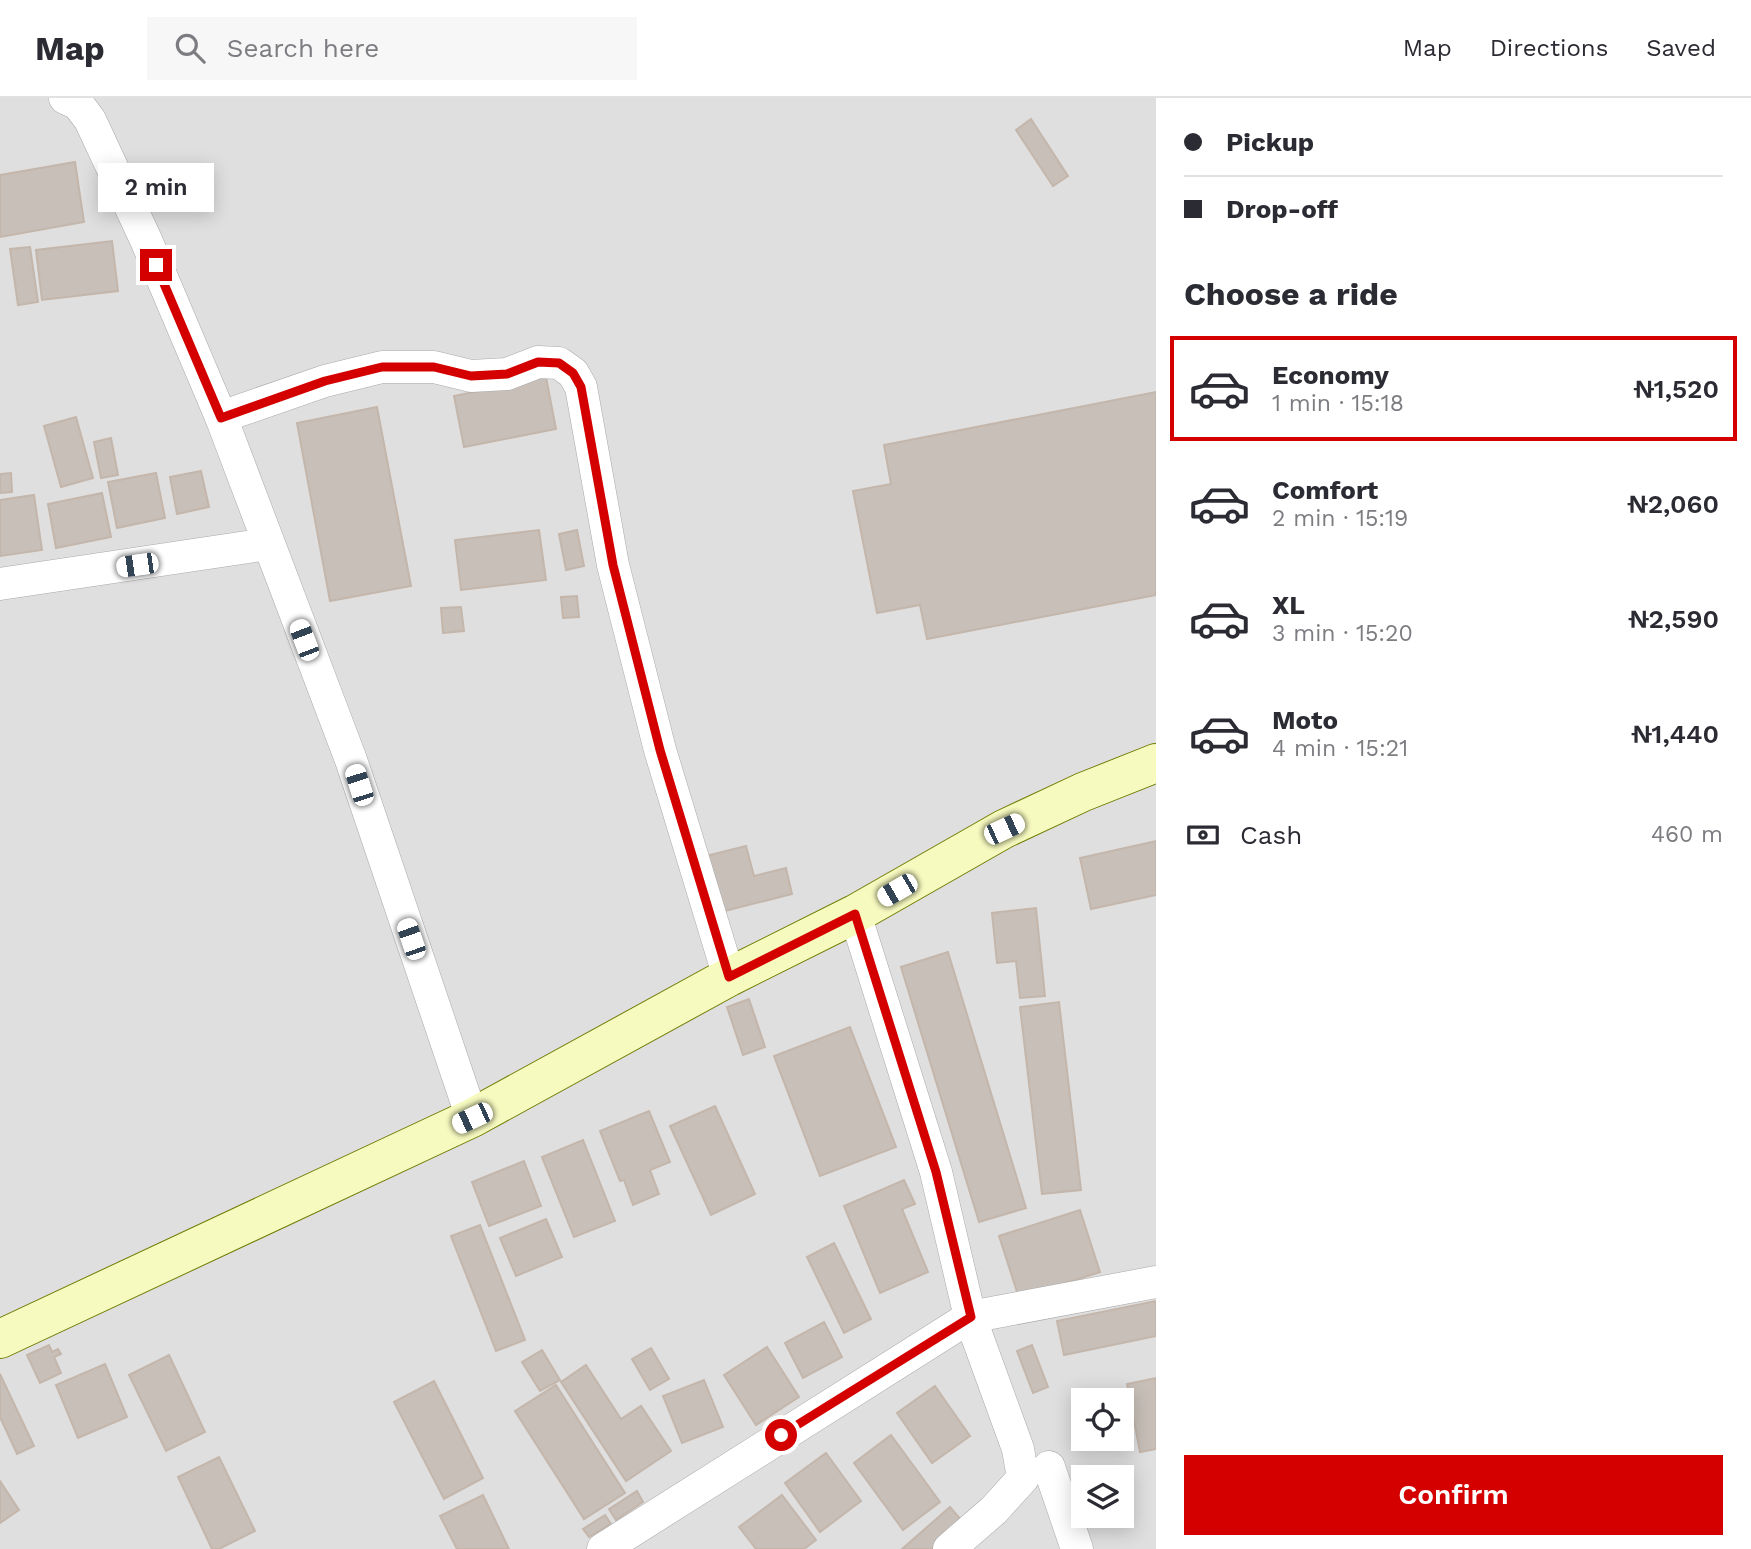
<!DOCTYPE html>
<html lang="en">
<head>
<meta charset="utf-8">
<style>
  :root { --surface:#fff; --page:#f7f7f7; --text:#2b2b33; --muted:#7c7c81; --line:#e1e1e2; --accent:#d40000 }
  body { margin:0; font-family:"Work Sans",sans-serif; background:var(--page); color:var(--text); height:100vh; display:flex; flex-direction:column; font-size:26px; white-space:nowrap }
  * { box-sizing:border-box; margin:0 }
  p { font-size:23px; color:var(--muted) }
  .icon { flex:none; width:38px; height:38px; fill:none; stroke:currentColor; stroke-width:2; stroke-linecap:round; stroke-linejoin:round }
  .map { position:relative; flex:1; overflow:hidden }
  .drawer { display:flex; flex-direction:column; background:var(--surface); width:595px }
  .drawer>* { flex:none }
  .hud { display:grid; align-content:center; height:154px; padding:0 28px; background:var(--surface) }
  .controls { position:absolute; left:1071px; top:1290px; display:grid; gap:14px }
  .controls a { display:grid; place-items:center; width:63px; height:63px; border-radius:0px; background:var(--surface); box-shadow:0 4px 18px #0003; font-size:35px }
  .end { position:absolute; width:32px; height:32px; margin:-16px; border:9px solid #d40000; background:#fff; box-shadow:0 0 0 4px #fff }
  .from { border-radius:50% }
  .bubble { position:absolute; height:49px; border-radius:0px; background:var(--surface); box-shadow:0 4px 18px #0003; font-size:23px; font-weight:600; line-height:49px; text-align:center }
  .car { position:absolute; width:21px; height:42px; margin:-21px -10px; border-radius:9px; box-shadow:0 0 5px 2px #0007; background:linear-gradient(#fff 24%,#345 0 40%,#fff 0 76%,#345 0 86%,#fff 0) }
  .hud b { display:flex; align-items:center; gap:24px; height:66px; font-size:26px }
  .hud b+b { border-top:2px solid var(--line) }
  .hud i { width:18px; height:18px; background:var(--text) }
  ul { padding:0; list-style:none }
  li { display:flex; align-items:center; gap:21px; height:105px; margin:0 14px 10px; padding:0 14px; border:4px solid transparent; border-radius:0px }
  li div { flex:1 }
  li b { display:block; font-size:26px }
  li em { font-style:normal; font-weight:600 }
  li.current { border-color:var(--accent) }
  li>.icon { width:63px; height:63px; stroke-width:1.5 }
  h2 { padding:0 28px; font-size:32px; line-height:84px }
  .pay { display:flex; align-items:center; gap:18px; height:77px; padding:0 28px; font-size:26px }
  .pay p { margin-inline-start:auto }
  .action { display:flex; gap:14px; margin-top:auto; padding:14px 28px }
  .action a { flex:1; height:80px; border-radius:0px; background:var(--accent); color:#fff; font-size:28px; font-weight:600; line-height:80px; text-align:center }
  header { display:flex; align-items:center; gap:42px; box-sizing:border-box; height:98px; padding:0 35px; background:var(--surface); border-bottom:2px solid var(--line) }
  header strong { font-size:33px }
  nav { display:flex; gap:38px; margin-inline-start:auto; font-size:24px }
  .search { width:490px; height:63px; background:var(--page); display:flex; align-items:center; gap:18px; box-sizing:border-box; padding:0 24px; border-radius:0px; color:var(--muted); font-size:26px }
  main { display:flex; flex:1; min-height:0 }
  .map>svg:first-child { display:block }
  .residential { fill:#e0dfdf; fill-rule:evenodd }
  .building { fill:#c7bfb8; stroke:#c4b6ab; stroke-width:2 }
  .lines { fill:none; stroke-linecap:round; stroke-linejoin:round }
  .street-casing { stroke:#a9a9a9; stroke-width:33 }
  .secondary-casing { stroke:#707d05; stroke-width:40 }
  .street { stroke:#fff; stroke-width:32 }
  .secondary { stroke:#f7fabf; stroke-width:38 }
  .route { stroke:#d40000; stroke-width:9 }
</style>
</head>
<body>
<header>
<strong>Map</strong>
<div class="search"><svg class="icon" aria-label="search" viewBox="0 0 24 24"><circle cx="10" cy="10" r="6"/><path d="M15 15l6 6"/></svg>Search here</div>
<nav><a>Map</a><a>Directions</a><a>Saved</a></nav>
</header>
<main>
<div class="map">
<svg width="1156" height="1451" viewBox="0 0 1156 1451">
  <rect width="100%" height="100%" fill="#f2efe9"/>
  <path class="residential" d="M0,0h1156v1451h-1156zM1083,1302h39v38h-39zM1083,1379h39v39h-39z"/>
  <g class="building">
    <path d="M1031,21l37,57 -15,10 -37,-56z"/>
    <path d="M75,64l9,60 -84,15v-62z"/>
    <path d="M112,143l6,50 -76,9 -6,-50z"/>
    <path d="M30,149l8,55 -20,3 -8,-56z"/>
    <path d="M546,279l10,52 -92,18 -10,-51z"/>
    <path d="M1156,294v203l-229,44 -7,-34 -43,8 -24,-122 38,-7 -7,-39z"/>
    <path d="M377,309l34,179 -81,15 -33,-178z"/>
    <path d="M76,319l17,61 -32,9 -17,-61z"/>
    <path d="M111,340l7,37 -17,3 -7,-36z"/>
    <path d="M201,373l8,36 -32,7 -7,-37z"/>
    <path d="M11,375l1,19 -12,1v-19z"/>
    <path d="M156,375l9,45 -48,10 -9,-46z"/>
    <path d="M102,395l9,44 -55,11 -8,-44z"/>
    <path d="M34,397l8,55 -42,6v-56z"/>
    <path d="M539,432l7,50 -85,10 -6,-50z"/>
    <path d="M577,432l7,36 -18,4 -7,-36z"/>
    <path d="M577,498l2,21 -16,1 -2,-21z"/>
    <path d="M461,509l3,24 -21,2 -2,-25z"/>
    <path d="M1156,743v54l-65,14 -11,-51z"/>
    <path d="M746,748l8,30 32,-8 6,26 -75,19 -15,-56z"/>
    <path d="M1036,810l9,88 -25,2 -4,-37 -19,2 -5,-50z"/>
    <path d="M948,854l78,256 -47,14 -78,-255z"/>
    <path d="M749,901l16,48 -22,8 -16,-48z"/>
    <path d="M1059,904l22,188 -39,4 -22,-187z"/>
    <path d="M850,929l46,120 -76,29 -46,-120z"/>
    <path d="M715,1008l40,88 -44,21 -41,-89z"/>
    <path d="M649,1013l21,51 -20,8 9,24 -26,11 -9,-25 -4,1 -20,-50z"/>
    <path d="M583,1042l32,81 -41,16 -32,-80z"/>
    <path d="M524,1063l17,45 -52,20 -17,-44z"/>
    <path d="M904,1082l11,24 -13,5 26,63 -48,21 -36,-87z"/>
    <path d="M1080,1112l20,62 -81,26 -20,-62z"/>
    <path d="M546,1121l16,38 -46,19 -16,-38z"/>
    <path d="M480,1127l45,115 -29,11 -45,-115z"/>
    <path d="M834,1145l37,76 -27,14 -37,-76z"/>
    <path d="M1156,1203v35l-92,19 -7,-34z"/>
    <path d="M824,1224l18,35 -39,21 -18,-35z"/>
    <path d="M49,1247l3,7 6,-3 3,5 -7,3 7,16 -21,10 -13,-28z"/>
    <path d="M1032,1247l16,42 -15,6 -16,-42z"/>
    <path d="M767,1249l32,50 -43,28 -32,-50z"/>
    <path d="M651,1250l18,31 -19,11 -18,-31z"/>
    <path d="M542,1252l18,30 -20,11 -18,-29z"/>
    <path d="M169,1257l36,77 -39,19 -37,-76z"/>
    <path d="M105,1266l22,53 -49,21 -22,-53z"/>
    <path d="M586,1267l35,54 20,-13 30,45 -45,30 -65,-99z"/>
    <path d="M0,1276l34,72 -17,8 -17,-37z"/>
    <path d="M1156,1280v71l-16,3 -13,-68z"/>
    <path d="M704,1282l19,47 -41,16 -19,-47z"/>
    <path d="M434,1283l49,97 -39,21 -50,-97z"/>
    <path d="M556,1287l69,108 -41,26 -69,-108z"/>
    <path d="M935,1288l35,50 -38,27 -35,-50z"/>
    <path d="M891,1337l49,67 -37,28 -49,-67z"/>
    <path d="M826,1355l35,48 -41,31 -35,-49z"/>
    <path d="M219,1359l36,74 -36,18h-7l-34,-72z"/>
    <path d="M0,1383l19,29 -19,13z"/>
    <path d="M637,1393l6,11 -27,18 -7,-11z"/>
    <path d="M483,1397l26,54h-52l-17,-33z"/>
    <path d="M782,1397l34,45 -12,9h-48l-17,-22z"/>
    <path d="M950,1409l18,21 -25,21h-41z"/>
    <path d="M605,1417l6,9 -22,13 -6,-8z"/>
  </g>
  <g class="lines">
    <defs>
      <g id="street">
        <path d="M65,0l13,6 12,16 56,120 75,177 130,343 121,358"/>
        <path d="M221,319l104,-36 57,-14h52l37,9 36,-2 31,-12 21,1 14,10 8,14 32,178 47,185 69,227"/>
        <path d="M0,486l268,-40"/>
        <path d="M855,816l81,258 34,145 48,132 5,29 -29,32 -45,39"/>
        <path d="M1049,1369l28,82"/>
        <path d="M603,1451l367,-232 186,-35"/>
      </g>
      <path id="secondary" d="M0,1241l472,-221 257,-141 126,-63 149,-85 79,-37 73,-29"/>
    </defs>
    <use href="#street" class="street-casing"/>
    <use href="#secondary" class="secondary-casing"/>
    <use href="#street" class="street"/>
    <use href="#secondary" class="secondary"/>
  </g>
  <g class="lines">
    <path class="route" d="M156,167l65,153 104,-37 57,-14h52l37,9 36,-2 31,-12 21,1 14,10 8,14 32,178 47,185 69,227 126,-63 81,258 35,145 -190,118"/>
  </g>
</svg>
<div class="controls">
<a><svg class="icon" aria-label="locate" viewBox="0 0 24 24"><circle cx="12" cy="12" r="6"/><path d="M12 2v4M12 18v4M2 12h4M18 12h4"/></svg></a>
<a><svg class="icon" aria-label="layers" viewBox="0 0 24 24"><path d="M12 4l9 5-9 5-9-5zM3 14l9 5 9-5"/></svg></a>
</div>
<i class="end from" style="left:781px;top:1337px"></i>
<i class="end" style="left:156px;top:167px"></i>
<div class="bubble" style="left:98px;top:65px;width:116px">2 min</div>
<i class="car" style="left:137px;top:467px;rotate:262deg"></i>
<i class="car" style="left:304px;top:542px;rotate:339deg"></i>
<i class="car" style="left:359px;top:687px;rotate:342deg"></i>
<i class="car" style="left:1004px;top:731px;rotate:65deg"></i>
<i class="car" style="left:897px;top:792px;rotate:240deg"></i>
<i class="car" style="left:411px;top:841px;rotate:341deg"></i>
<i class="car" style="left:472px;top:1020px;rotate:245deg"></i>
</div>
<section class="drawer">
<div class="hud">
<b><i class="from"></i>Pickup</b>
<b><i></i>Drop-off</b>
</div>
<h2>Choose a ride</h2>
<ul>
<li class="current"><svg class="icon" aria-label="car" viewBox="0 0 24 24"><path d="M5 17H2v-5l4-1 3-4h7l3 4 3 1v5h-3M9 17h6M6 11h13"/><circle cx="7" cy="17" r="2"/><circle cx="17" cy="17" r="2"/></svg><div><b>Economy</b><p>1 min · 15:18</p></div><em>₦1,520</em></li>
<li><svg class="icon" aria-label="car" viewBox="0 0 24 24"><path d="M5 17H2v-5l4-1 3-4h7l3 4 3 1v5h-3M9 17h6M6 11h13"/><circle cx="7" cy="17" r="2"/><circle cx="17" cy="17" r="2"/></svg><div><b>Comfort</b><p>2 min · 15:19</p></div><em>₦2,060</em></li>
<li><svg class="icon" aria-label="car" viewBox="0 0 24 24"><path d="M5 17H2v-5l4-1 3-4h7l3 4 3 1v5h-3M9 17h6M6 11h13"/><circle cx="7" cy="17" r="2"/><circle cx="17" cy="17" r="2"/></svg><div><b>XL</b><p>3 min · 15:20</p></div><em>₦2,590</em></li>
<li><svg class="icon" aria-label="car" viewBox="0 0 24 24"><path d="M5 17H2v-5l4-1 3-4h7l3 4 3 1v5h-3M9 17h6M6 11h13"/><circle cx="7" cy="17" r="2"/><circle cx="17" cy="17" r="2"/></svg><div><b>Moto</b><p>4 min · 15:21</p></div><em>₦1,440</em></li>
</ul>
<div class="pay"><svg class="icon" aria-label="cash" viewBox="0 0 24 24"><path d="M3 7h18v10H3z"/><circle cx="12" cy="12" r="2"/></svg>Cash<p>460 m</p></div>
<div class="action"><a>Confirm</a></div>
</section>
</main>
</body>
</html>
